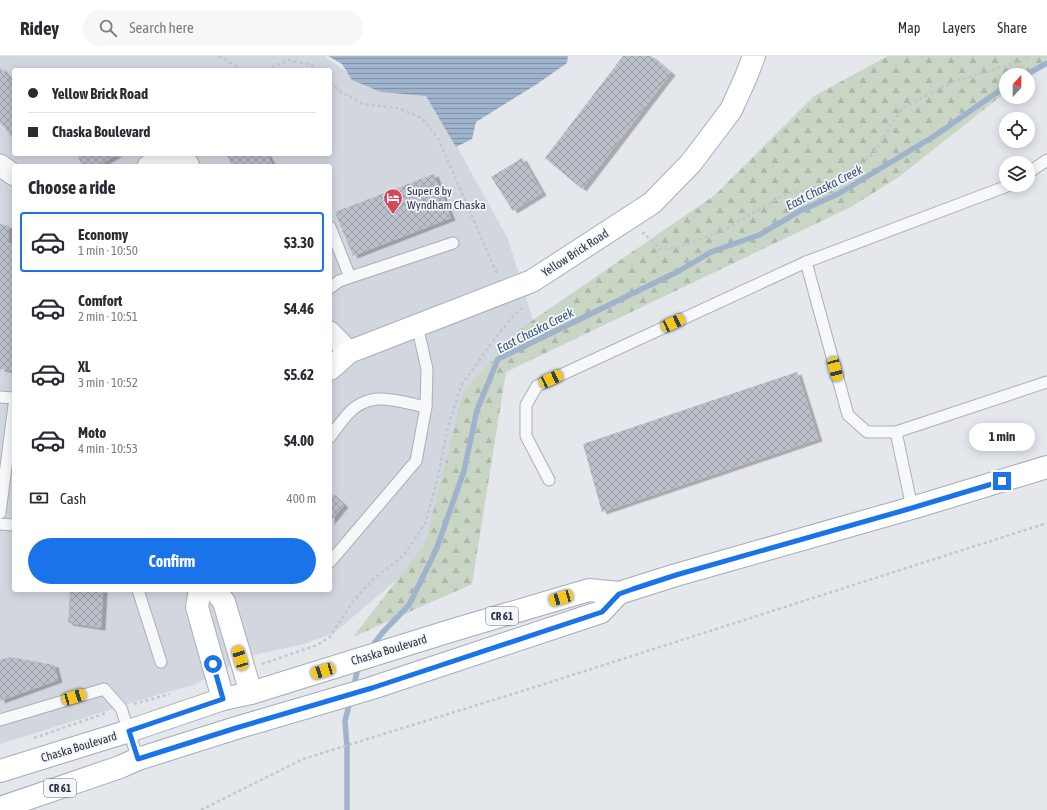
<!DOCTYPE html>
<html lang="en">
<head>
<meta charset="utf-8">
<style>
  :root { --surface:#fff; --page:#f7f7f7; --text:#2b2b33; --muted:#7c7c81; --line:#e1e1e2; --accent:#1a73e8 }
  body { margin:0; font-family:"Asap Condensed",sans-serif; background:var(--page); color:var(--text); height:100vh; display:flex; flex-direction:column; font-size:15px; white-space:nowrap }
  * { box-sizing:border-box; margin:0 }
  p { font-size:13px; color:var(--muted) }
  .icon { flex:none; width:22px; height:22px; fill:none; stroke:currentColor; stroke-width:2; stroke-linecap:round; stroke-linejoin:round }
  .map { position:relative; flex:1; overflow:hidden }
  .side { position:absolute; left:12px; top:108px; width:320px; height:428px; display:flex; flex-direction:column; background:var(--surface); border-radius:4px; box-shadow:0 2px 10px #0003 }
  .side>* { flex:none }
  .guide { position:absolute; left:12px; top:12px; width:320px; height:88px; border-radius:4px; box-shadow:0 2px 10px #0003; display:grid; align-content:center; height:88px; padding:0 16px; background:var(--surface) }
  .needle { width:26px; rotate:21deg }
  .tools { position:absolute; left:999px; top:12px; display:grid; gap:8px }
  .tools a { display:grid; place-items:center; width:36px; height:36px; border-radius:50%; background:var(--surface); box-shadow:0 2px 10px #0003; font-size:20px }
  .end { position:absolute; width:18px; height:18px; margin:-9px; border:5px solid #1a73e8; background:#fff; box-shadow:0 0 0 2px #fff }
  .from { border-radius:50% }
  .bubble { position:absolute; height:28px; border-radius:14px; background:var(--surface); box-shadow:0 2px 10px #0003; font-size:13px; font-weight:700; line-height:28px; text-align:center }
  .car { position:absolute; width:12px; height:24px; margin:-12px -6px; border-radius:5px; box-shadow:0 0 3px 1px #0007; background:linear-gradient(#f5c518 24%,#345 0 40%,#f5c518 0 76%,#345 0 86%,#f5c518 0) }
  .guide b { display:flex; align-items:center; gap:14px; height:38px; font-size:15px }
  .guide b+b { border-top:1px solid var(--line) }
  .guide i { width:10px; height:10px; background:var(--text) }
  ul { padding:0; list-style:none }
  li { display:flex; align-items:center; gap:12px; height:60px; margin:0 8px 6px; padding:0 8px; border:2px solid transparent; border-radius:4px }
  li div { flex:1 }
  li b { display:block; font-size:15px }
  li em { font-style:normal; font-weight:700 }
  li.current { border-color:var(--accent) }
  li>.icon { width:36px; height:36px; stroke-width:1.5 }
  h2 { padding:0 16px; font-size:18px; line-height:48px }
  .pay { display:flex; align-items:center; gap:10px; height:44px; padding:0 16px; font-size:15px }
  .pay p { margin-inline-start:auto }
  .action { display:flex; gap:8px; margin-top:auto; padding:8px 16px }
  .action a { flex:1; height:46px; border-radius:24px; background:var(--accent); color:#fff; font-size:16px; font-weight:700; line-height:46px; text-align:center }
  header { display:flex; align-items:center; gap:24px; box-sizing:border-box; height:56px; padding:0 20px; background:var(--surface); border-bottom:1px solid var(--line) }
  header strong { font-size:19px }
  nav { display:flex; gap:22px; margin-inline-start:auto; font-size:14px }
  .search { width:280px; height:36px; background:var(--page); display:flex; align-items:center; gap:10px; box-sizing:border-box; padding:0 14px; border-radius:22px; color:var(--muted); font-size:15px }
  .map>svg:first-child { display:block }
  .built { fill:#d2d6de; fill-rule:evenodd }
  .forest { fill:url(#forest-firs) }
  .water { fill:url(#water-rules) }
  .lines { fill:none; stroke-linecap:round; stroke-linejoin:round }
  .stream { stroke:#9fb4cc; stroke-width:5.5 }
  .building { fill:url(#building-cross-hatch); filter:url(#shadow) }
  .lane-casing { stroke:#a9aeb7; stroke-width:13 }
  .street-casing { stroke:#a9aeb7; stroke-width:23 }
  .secondary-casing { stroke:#a9aeb7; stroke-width:24 }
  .primary-casing { stroke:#a3abb8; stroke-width:24 }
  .path { stroke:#c2c5cb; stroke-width:2.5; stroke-dasharray:3 3; stroke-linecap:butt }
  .lane { stroke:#f7f8fa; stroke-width:11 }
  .street { stroke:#f7f8fa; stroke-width:21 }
  .secondary { stroke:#fff; stroke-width:22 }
  .primary { stroke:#fff; stroke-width:22 }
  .route { stroke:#1a73e8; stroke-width:5 }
  .labels { text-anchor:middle; stroke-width:3.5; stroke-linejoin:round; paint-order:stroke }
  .shield { fill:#f4f6f9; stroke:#676e7b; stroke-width:1 }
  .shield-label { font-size:11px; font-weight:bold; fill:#2b3445 }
  .poi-label { font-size:12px; fill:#2b3445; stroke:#f4f6f9; text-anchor:start }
  .street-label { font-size:12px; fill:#2b3445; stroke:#f4f6f9 }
  .water-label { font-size:13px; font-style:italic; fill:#34527a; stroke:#f4f6f9 }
</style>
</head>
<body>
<header>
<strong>Ridey</strong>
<div class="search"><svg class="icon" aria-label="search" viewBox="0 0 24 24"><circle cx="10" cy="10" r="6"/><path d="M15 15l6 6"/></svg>Search here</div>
<nav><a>Map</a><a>Layers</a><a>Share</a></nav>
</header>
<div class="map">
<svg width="1047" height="754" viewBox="0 0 1047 754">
  <defs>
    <pattern id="forest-firs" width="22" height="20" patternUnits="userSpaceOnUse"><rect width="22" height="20" fill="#c9d6c5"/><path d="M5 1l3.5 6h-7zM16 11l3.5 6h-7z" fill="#adb8ab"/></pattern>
    <pattern id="water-rules" width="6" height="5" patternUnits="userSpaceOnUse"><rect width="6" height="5" fill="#9fb4cc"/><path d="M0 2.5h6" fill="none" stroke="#8293a7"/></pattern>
    <pattern id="building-cross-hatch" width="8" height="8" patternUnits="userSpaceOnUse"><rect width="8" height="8" fill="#bbc0ca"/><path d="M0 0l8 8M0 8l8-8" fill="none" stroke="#989da6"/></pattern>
    <filter id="shadow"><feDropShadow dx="4.5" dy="2.5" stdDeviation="0" flood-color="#0004"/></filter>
  </defs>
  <rect width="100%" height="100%" fill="#e4e7ec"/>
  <path class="built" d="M0,0h324l40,29 66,9 27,53 51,92 25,81 -66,69 -42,155 -25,33 -66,56 -30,11 -50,11 -61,30 -39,11 -154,48zM14,14h316v84h-316zM14,110h316v424h-316z"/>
  <path class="forest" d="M888,0h159v3l-20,16h-21v17l-106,84 -49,31 -345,165 -34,212 -119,53 72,-93 38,-151 57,-64 195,-134 99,-99z"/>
  <path class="water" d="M328,0h240l-1,7 -30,21 -61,38 -4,17 -16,8 -30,-51 -45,-4 -29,-12 -10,-16z"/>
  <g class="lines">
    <g class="stream">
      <path d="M1026,19l21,-12"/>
      <path d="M370,593l13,-17 26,-27 27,-55 28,-79 13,-61 21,-51 181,-88 32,-19 48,-17 41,-24 38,-17 98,-59 70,-49"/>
      <path d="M353,633l6,-25"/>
      <path d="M347,754v-63l-2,-26 5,-20"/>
    </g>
  </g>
  <g class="building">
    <path d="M623,0h28l20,17 -89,116 -37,-31z"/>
    <path d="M0,11l14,17v56l-14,-18z"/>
    <path d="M76,98h42l-20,12h-15z"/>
    <path d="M226,98h41l6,12h-41z"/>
    <path d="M522,102l20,35 -29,18 -22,-34z"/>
    <path d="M434,118l17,44 -98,38 -18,-44z"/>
    <path d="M0,168l9,2 -1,17h6v128l-14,-2z"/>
    <path d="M797,316l21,67 -216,73 -19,-68z"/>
    <path d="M330,436l14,13 -14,17z"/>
    <path d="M70,534h33l-2,38 -33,-5z"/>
    <path d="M10,601l44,8 4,15 -58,21v-41z"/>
  </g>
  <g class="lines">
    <defs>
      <g id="lane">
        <path d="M1028,117l19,-13"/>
        <path d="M330,171l20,50"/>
        <path d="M330,232l9,-7 114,-38"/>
        <path d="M0,341l14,1"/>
        <path d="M896,376h-29l-19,-17 -42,-153 204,-77"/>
        <path d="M330,381c5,-7 11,-15 17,-22 23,-26 49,-14 79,-8"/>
        <path d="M549,424l-23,-44v-31l11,-19 269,-124"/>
        <path d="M912,452l-16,-76 151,-50"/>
        <path d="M0,457l14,-108"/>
        <path d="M0,468l14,1"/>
        <path d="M330,506l86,-101 10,-54 1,-38 -10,-44"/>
        <path d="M138,534l23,72"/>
        <path d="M0,664l104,-31 17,19 17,51"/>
      </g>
      <g id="street">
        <path d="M182,98l7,12"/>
        <path d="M0,109l14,10"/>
        <path d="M148,110l25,-12"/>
        <path d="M330,276l19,20"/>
      </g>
      <g id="secondary">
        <path d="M330,313l19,-17 183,-71 120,-78 39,-40 40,-53 15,-33 8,-21"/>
        <path d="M200,534l-3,17 26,92"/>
        <path d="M215,534l9,12 27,91"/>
      </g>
      <g id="primary">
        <path d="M0,715l129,-40 94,-32 28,-6 199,-62 139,-41 30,3 57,-18 236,-67 135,-41"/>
        <path d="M0,752l120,-41 18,-8 98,-31 136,-40 229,-76 18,-19"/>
      </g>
    </defs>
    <use href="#lane" class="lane-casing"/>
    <use href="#street" class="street-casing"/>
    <use href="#secondary" class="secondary-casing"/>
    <use href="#primary" class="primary-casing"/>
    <g class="path">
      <path d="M219,0l23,14"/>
      <path d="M266,14l22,-10 22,4 6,6"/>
      <path d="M330,27l11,9 22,12 35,4 24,10 17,22 58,134"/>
      <path d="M642,178l2,-1 16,17 19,-3 45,-17 60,-35 48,-12 40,-28 30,-47 53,-27 67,-20 8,-5"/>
      <path d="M262,608l55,-19 13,-8 22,-34 20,-23 32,-25 21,-31 12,-43 11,-54 13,-41 29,-41 24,-30 10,-9"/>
      <path d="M134,648l36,-10"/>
      <path d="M34,682l72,-25"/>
      <path d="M201,754l102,-51 229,-71 515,-165"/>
    </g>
    <use href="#lane" class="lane"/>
    <use href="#street" class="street"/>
    <use href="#secondary" class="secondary"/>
    <use href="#primary" class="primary"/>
  </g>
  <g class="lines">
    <path class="route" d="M213,608l10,35 -94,32 9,28 98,-31 136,-40 230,-76 17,-18 14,-5 43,-14 236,-67 90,-27"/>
  </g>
  <defs>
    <symbol id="hotel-pin" viewBox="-11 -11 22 30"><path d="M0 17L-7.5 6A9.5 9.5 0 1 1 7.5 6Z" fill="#d1495b" stroke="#f4f6f9"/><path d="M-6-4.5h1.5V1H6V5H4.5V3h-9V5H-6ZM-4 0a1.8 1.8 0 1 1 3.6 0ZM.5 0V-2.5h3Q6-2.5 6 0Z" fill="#fff"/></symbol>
  </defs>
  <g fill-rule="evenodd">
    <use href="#hotel-pin" x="382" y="131" width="22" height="30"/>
  </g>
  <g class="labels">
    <g class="shield">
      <rect x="486" y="551" width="32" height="18" rx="3"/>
      <rect x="44" y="723" width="32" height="18" rx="3"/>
    </g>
    <g class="shield-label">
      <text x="502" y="564">CR 61</text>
      <text x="60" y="736">CR 61</text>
    </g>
    <g class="poi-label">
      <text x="407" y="139">Super 8 by<tspan x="407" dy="14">Wyndham Chaska</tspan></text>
    </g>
    <g class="street-label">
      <text transform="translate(575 197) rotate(-33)" y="4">Yellow Brick Road</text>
      <text transform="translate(389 594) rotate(-17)" y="4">Chaska Boulevard</text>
      <text transform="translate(79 691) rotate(-17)" y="4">Chaska Boulevard</text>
    </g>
    <g class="water-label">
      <text transform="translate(824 131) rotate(-27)" y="5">East Chaska Creek</text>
      <text transform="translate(535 274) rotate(-27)" y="5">East Chaska Creek</text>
    </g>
  </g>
</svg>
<div class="tools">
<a><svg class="needle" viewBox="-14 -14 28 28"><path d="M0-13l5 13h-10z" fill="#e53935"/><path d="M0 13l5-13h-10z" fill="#7c7c81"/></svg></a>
<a><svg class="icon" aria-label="locate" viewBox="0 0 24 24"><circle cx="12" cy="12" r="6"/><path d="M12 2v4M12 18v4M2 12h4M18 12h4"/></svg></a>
<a><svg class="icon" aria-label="layers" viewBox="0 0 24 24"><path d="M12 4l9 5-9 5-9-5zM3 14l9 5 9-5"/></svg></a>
</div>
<i class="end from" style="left:213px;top:608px"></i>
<i class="end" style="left:1002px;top:425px"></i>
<div class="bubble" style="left:969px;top:367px;width:66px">1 min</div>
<i class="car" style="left:673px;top:267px;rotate:65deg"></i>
<i class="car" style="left:835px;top:313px;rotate:165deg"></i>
<i class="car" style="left:551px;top:323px;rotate:65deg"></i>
<i class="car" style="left:561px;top:542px;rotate:254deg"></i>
<i class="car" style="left:240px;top:602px;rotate:343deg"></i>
<i class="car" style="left:323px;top:615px;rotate:253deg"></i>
<i class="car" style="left:74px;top:641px;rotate:73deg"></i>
<div class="guide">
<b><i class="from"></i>Yellow Brick Road</b>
<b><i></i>Chaska Boulevard</b>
</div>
<section class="side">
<h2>Choose a ride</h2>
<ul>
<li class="current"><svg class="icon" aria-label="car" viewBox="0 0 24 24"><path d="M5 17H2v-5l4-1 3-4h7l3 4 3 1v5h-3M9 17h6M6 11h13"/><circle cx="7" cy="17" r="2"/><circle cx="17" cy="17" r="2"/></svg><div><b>Economy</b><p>1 min · 10:50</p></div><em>$3.30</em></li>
<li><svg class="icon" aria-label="car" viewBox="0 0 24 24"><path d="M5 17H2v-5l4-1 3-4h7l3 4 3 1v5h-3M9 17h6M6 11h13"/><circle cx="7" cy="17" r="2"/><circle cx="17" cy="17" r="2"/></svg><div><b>Comfort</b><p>2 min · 10:51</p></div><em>$4.46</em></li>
<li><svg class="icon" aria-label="car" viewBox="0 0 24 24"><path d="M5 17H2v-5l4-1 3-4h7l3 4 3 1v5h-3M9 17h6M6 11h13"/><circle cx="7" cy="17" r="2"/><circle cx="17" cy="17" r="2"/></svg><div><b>XL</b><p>3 min · 10:52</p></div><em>$5.62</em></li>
<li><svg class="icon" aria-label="car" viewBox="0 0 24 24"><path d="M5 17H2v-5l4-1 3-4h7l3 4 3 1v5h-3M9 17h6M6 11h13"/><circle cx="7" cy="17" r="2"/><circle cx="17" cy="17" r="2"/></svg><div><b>Moto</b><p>4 min · 10:53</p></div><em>$4.00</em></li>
</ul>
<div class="pay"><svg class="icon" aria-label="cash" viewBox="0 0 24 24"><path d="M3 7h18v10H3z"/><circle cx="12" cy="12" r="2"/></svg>Cash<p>400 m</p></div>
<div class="action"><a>Confirm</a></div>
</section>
</div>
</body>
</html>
